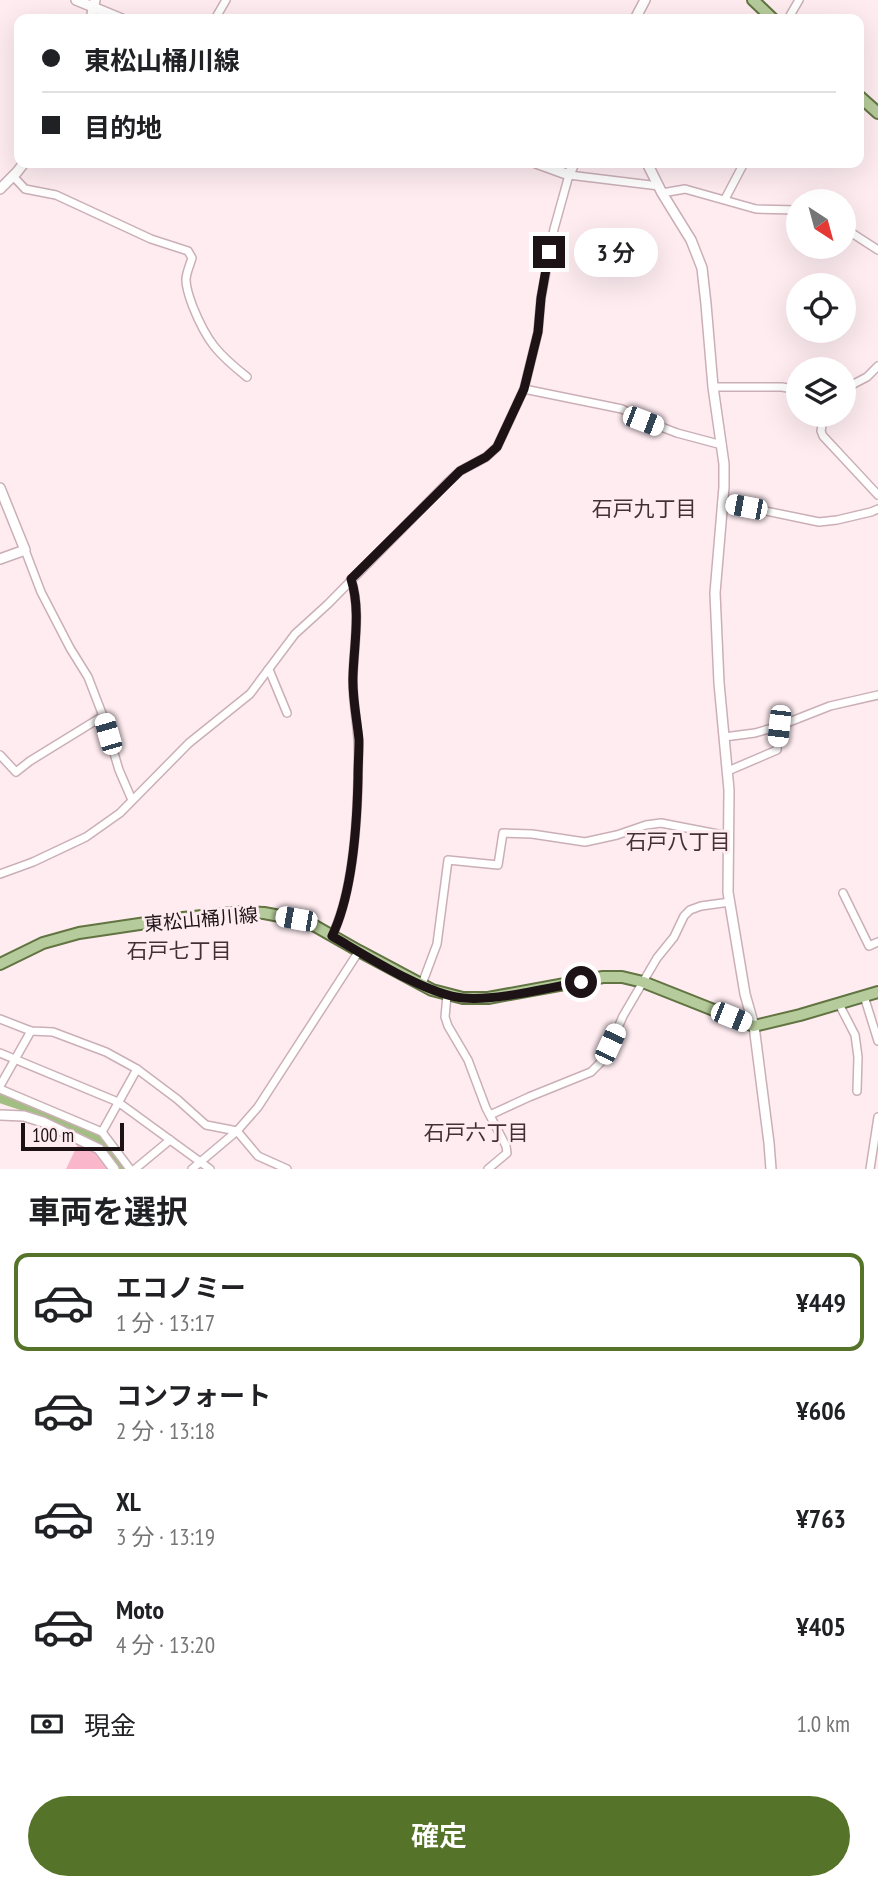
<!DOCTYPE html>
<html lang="ja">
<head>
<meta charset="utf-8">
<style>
  :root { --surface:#fff; --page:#f6f6f6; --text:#202124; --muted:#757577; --line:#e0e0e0; --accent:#567429 }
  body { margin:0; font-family:"PT Sans Narrow","Noto Sans JP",sans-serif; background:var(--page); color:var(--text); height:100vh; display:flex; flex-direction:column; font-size:26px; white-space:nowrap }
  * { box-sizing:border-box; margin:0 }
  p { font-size:23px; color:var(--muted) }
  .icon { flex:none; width:38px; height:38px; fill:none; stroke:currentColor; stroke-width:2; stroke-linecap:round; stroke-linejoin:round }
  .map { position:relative; height:1169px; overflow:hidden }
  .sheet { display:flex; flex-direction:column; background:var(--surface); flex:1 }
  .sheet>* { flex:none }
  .top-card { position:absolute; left:14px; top:14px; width:850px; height:154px; border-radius:14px; box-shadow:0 7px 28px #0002; display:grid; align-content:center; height:154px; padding:0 28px; background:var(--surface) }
  .needle { width:46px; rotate:144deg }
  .fabs { position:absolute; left:786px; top:189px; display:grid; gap:14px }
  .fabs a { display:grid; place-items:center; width:70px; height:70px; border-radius:50%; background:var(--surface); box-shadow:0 7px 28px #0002; font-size:35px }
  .scale { position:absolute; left:21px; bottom:18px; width:103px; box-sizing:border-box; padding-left:7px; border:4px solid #1d1316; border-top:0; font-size:19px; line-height:24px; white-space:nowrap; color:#1d1316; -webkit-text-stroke:5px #feecf1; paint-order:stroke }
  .end { position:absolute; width:32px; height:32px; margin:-16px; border:9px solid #1d1316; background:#fff; box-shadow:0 0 0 4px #fff }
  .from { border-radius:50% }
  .bubble { position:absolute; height:49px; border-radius:24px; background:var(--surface); box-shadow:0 7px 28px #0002; font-size:23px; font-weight:600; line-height:49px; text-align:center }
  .car { position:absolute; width:21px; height:42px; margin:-21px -10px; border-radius:9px; box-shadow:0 0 5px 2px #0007; background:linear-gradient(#fff 24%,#345 0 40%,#fff 0 76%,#345 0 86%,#fff 0) }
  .top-card b { display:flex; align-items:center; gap:24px; height:66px; font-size:26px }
  .top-card b+b { border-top:2px solid var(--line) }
  .top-card i { width:18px; height:18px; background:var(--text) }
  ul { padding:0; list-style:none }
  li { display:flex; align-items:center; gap:21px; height:98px; margin:0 14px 10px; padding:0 14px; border:4px solid transparent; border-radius:14px }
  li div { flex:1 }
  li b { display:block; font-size:26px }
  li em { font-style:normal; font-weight:600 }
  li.selected { border-color:var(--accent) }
  li>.icon { width:63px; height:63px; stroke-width:1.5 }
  h2 { padding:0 28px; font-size:32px; line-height:84px }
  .pay { display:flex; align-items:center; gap:18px; height:77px; padding:0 28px; font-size:26px }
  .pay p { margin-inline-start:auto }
  .primary-button { display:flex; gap:14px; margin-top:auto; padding:14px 28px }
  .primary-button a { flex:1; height:80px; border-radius:42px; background:var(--accent); color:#fff; font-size:28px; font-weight:600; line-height:80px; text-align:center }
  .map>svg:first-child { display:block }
  .green { fill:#fab7cb }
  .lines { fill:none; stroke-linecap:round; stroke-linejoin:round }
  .river { stroke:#a3be83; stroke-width:12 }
  .minor-casing { stroke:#cbafb7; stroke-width:10 }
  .tertiary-casing { stroke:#cbafb7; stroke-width:12 }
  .primary-casing { stroke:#617441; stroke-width:14 }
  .minor { stroke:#fff; stroke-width:7 }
  .tertiary { stroke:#fff; stroke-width:9 }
  .primary { stroke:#b6cb9b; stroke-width:10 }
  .route { stroke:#1d1316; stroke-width:9 }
  .labels { text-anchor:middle; stroke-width:6; stroke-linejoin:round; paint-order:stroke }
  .street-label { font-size:19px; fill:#1d1316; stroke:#feecf1 }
  .neighbourhood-label { font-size:21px; fill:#442f35; stroke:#feecf1 }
</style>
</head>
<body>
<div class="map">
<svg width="878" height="1169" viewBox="0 0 878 1169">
  <rect width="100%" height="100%" fill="#feecf1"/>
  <path class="green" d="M78,1144l20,11 10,14h-42z"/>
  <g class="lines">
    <path class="river" d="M0,1097c28,9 78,27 101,46 8,7 14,17 20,26"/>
    <defs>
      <g id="minor">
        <path d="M215,19l11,-19"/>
        <path d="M788,19l11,-19"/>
        <path d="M13,176l12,13 31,6 95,44 37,12 4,7c-2,7 -6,15 -6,22 0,9 4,19 7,27 14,35 25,47 54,70"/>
        <path d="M662,193l23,-4 71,20 42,1"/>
        <path d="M725,199l19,-36"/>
        <path d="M844,228l34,22"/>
        <path d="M713,387h69l16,3"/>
        <path d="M524,389l98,20 21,11 34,13 45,12"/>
        <path d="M844,389l23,-12 11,-11"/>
        <path d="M824,415l-3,16 2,5 55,59"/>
        <path d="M722,502l97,20 18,-2 34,-8 7,-3"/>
        <path d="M25,550l16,42 29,56 18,29 15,39 16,54 13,30"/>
        <path d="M268,670l2,2 17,41"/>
        <path d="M724,737l31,-4 24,-7 51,-20 48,-11"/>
        <path d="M0,755l16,17 14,-11 73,-45"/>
        <path d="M728,771l49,-21 2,-24"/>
        <path d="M0,874l33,-12 53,-25 34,-24 69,-70 61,-49 45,-60 33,-30 119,-121 13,-12 26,-14 11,-10 27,-58 14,-57 3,-34 13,-69 15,-54 90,11"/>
        <path d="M843,893l26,53 9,-4"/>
        <path d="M332,936c21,-44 25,-110 26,-158 0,-13 1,-26 0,-38 -1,-21 -6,-43 -5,-64 1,-32 8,-66 -2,-97"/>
        <path d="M422,984l15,-40 11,-84 50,5 5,-32 29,1 53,8 32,-7 29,-10 15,-2 67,13"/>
        <path d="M447,995l-2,22 3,9 20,34 18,48 20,38 1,7 -19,16"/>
        <path d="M864,996l14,45"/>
        <path d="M839,1004l16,31 3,22 -1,34"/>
        <path d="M0,1019l31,12 22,1 53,20 31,17 40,30 29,26 31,6 21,25 29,13"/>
        <path d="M0,1053l118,49 92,67"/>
        <path d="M0,1086l31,-55"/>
        <path d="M0,1089l102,43 28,37"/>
        <path d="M490,1115l39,-18 62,-25 14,-14 18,-42 34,-58 17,-21 10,-21 6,-6 11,-4 29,-4"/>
        <path d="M102,1132l35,-63"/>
        <path d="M135,1169l35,-29"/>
        <path d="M192,1169l45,-38 21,-24 101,-156"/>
        <path d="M870,1169l8,-52"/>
      </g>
      <g id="tertiary">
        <path d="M76,0l46,19"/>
        <path d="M91,19l4,-19"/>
        <path d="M635,19l10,-19"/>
        <path d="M536,163l33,12 5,-12"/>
        <path d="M647,163l15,30 29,47 11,28 4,36 7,83 11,77v23l-9,106 4,90 10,107 -1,102 17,102 9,32 15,117 2,26"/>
        <path d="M0,189l17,-17 7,-9"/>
        <path d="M0,488l25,62 -25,9"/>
        <path d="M0,1115l24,1 19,6 56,27 15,20"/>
      </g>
      <g id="primary">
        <path d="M753,0l20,19"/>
        <path d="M859,96l19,17"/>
        <path d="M0,964l43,-21 36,-10 94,-14 69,-7 22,1 32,6 19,7 44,25 73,39 31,8h25l115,-21h19l21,5 111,44 46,-11 78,-23"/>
      </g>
    </defs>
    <use href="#minor" class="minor-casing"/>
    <use href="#tertiary" class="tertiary-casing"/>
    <use href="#primary" class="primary-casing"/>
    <use href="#minor" class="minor"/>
    <use href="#tertiary" class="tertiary"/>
    <use href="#primary" class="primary"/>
  </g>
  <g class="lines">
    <path class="route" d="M549,252l-8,46 -3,34 -14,57 -27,58 -11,10 -26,14 -109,108c10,31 3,65 2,97 -1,21 4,43 6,64 0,13 -1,25 -1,38 -1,48 -5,115 -26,158 33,19 95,59 131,62 34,3 84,-10 118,-16"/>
  </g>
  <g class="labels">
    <g class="street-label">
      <text transform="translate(201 919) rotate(-5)" y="7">東松山桶川線</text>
    </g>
    <g class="neighbourhood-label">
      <text x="644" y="516">石戸九丁目</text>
      <text x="678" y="849">石戸八丁目</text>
      <text x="179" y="958">石戸七丁目</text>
      <text x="476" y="1140">石戸六丁目</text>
    </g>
  </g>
</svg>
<div class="fabs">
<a><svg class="needle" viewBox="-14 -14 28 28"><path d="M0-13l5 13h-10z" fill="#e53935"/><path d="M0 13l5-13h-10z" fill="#757577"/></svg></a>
<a><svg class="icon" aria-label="locate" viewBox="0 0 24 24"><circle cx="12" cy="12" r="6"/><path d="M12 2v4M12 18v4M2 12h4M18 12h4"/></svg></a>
<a><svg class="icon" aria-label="layers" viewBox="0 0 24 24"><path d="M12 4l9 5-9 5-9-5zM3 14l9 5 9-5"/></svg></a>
</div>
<div class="scale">100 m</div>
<i class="end from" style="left:581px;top:982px"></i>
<i class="end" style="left:549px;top:252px"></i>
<div class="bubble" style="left:574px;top:228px;width:84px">3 分</div>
<i class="car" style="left:643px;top:421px;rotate:111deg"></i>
<i class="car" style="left:746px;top:507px;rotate:281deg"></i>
<i class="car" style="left:779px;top:726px;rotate:186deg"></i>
<i class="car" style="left:108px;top:734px;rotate:344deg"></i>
<i class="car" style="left:296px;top:919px;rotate:280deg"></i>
<i class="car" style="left:731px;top:1017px;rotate:112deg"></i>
<i class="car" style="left:610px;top:1044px;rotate:25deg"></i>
<div class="top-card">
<b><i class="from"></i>東松山桶川線</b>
<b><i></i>目的地</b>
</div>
</div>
<section class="sheet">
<h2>車両を選択</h2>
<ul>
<li class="selected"><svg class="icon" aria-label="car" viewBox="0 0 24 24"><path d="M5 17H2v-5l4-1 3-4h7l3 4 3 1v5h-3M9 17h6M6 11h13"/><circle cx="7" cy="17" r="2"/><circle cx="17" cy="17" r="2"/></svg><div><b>エコノミー</b><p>1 分 · 13:17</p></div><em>¥449</em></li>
<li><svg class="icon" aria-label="car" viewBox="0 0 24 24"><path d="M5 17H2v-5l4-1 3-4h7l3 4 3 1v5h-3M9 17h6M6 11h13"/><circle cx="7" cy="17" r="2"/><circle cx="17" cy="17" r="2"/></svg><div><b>コンフォート</b><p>2 分 · 13:18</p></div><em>¥606</em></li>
<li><svg class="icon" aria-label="car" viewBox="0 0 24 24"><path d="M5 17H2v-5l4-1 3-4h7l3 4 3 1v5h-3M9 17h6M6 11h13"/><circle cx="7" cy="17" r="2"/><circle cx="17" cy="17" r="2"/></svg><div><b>XL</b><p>3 分 · 13:19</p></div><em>¥763</em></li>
<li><svg class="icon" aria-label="car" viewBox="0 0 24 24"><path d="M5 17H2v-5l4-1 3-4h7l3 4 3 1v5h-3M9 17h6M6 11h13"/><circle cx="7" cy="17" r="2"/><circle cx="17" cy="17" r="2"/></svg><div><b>Moto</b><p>4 分 · 13:20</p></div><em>¥405</em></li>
</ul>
<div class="pay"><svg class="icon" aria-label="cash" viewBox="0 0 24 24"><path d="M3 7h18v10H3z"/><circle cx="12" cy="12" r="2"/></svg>現金<p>1.0 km</p></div>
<div class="primary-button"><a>確定</a></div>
</section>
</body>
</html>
